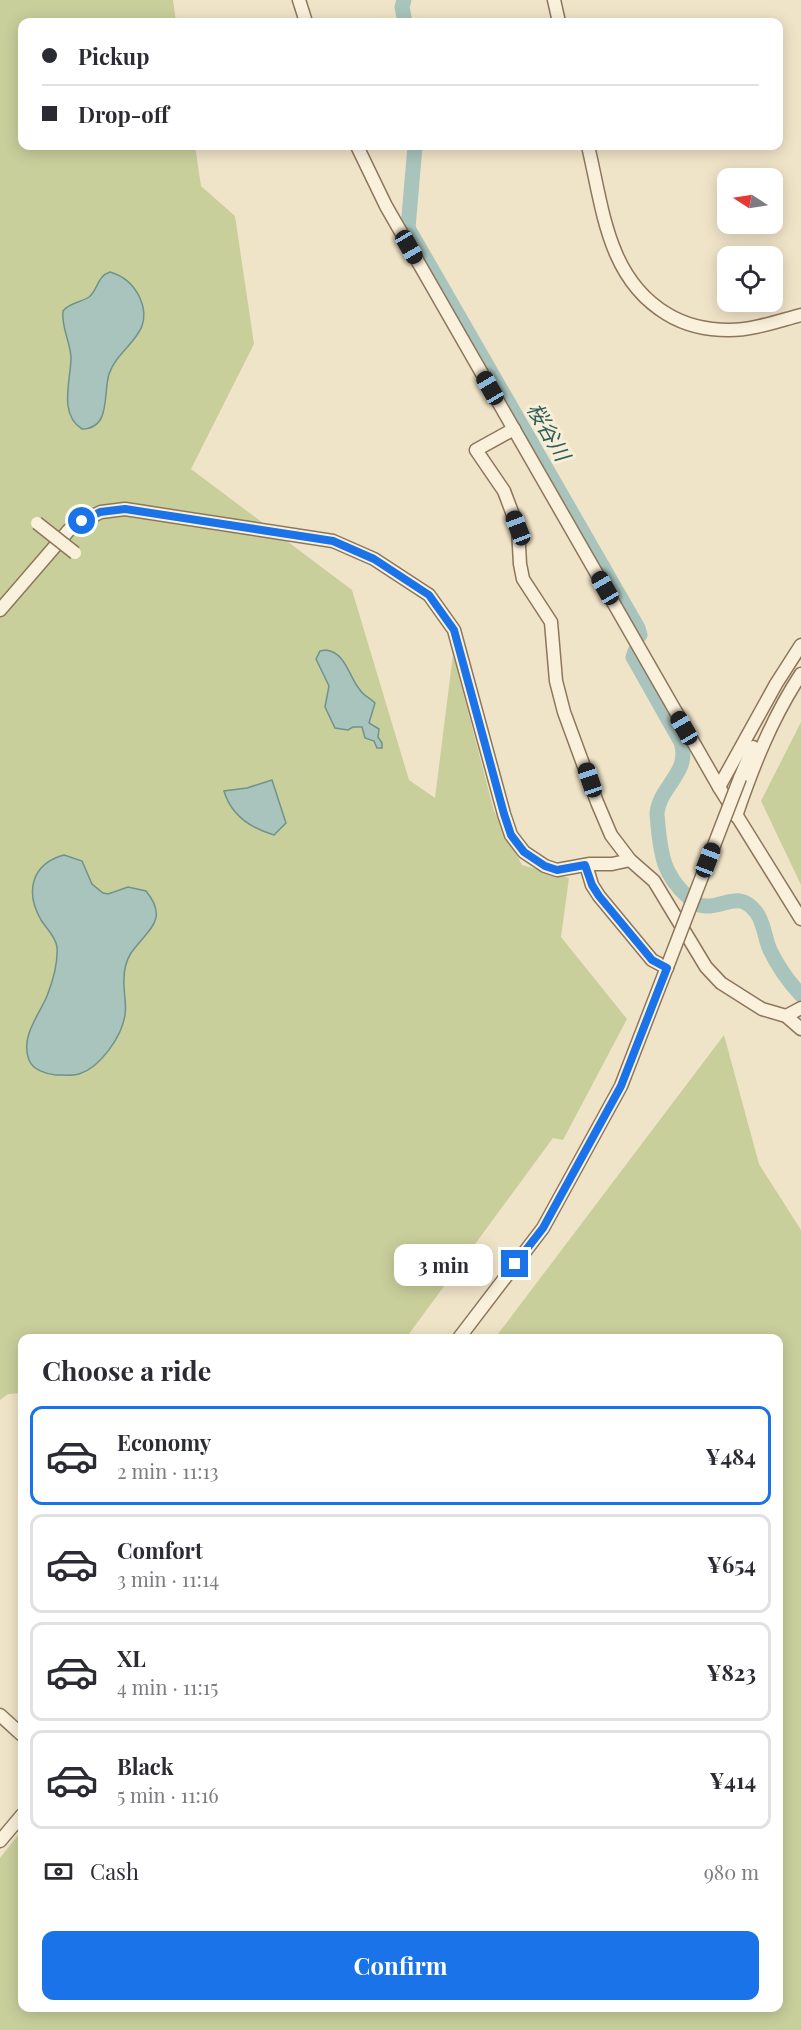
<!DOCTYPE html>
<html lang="en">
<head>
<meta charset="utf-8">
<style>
  :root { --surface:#fff; --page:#f2f2f3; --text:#2b2b33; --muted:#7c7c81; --line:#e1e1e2; --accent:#1a73e8 }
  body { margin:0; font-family:"Playfair Display","Noto Sans JP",serif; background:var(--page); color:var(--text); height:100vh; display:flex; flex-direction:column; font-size:22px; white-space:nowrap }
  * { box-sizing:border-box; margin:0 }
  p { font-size:20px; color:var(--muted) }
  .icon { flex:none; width:33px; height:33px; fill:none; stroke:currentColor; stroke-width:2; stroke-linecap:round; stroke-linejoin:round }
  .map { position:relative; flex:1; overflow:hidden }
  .sheet { position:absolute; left:18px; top:1334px; width:765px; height:678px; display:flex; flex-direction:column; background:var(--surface); border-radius:12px; box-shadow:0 3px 15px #0003 }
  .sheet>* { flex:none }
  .guide { position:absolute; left:18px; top:18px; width:765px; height:132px; border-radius:12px; box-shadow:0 3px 15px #0003; display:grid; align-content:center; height:132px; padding:0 24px; background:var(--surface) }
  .needle { width:39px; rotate:282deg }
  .buttons { position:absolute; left:717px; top:168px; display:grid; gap:12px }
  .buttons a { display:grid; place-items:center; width:66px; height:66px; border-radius:12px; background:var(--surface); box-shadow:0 3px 15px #0003; font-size:30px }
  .end { position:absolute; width:27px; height:27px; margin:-14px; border:8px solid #1a73e8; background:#fff; box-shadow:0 0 0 3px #fff }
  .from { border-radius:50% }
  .bubble { position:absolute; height:42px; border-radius:12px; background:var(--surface); box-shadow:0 3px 15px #0003; font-size:20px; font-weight:700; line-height:42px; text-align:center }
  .car { position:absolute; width:18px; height:36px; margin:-18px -9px; border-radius:8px; box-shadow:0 0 4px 2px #0007; background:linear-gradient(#222 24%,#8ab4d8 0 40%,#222 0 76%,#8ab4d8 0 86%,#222 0) }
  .guide b { display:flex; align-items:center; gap:21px; height:57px; font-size:22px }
  .guide b+b { border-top:2px solid var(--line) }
  .guide i { width:15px; height:15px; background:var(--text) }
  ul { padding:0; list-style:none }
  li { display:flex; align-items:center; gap:18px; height:99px; margin:0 12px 9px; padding:0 12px; border:3px solid var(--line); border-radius:12px }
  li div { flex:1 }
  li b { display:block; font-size:22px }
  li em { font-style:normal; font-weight:700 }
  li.active { border-color:var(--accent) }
  li>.icon { width:54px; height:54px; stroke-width:1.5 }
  h2 { padding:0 24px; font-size:27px; line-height:72px }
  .pay { display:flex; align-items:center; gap:15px; height:66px; padding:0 24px; font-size:22px }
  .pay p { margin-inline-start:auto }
  .button { display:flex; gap:12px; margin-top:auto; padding:12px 24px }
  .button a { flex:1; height:69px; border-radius:12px; background:var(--accent); color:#fff; font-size:24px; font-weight:700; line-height:69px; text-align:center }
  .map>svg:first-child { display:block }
  .green { fill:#c9cf9b }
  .water { fill:#a9c4bc; stroke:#6f938a; stroke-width:1.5 }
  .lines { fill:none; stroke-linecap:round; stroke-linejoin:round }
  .river { stroke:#a9c4bc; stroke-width:15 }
  .minor-casing { stroke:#8d765c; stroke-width:15 }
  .minor { stroke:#faf1dc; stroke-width:12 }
  .minor-bridge-casing { stroke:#8d765c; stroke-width:15; stroke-linecap:butt }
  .minor-bridge { stroke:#faf1dc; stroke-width:12 }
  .route { stroke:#1a73e8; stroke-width:8 }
  .labels { text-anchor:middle; stroke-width:6; stroke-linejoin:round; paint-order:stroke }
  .water-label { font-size:21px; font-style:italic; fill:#2f5d5a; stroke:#f7eed8 }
</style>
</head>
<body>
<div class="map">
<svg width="801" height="2030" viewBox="0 0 801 2030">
  <rect width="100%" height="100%" fill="#f0e4c8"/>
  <g class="green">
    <path d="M0,0h173l3,22h-154v124h173l6,40 34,30 19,128 -63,125 161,121 57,190 26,18 18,-144 41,157 28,54 47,13 -8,59 66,82 -64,121 -10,-2 -147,200h-384v55l-14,1 -8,6z"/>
    <path d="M801,722v163l-40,-84z"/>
    <path d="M724,1035l35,129 42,66v800h-801v-172l22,-28v177h756v-669h-283z"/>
  </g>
  <g class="water">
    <path d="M110,272c14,4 24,13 30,26 16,37 -21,47 -31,76 -6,20 2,55 -27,55 -24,-15 -11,-49 -11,-72 -1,-16 -10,-30 -8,-46 7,-9 17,-8 26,-14 9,-7 8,-21 21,-25z"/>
    <path d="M326,650c20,3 22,25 34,40 4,6 10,8 15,13l-6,20 10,6 -1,8 4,6v5h-5l-3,-7 -9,-3 -3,-11h-9l-5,3 -13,-2 -10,-21 4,-21 -13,-27 4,-8z"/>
    <path d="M272,780l14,43 -12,12c-24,-7 -43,-20 -50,-44l23,-3z"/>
    <path d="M64,855l18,6 10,23 11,9 5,1 20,-7 18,4c24,29 1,39 -15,62 -5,8 -7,16 -7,26 -1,12 3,24 1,36 -3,21 -25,53 -46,59 -7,2 -16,1 -23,1 -10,-1 -23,-5 -27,-15 -9,-23 10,-45 18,-64 6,-15 11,-33 10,-49 -1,-10 -11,-19 -16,-27 -16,-28 -10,-56 23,-65z"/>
  </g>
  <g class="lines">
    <g class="river">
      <path d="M404,0l-2,7 3,15"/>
      <path d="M415,146l-7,82 230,400 2,7"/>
      <path d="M635,651l-2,6 48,85c10,31 -21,43 -24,71 0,4 1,9 1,13 3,30 6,49 29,70 6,5 10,10 19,10 19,1 33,-16 50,6 8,10 9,27 14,38 8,17 19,32 31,45"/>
    </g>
    <defs>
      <g id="minor">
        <path d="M299,0l7,22"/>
        <path d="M554,0l5,22"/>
        <path d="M357,146l29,60 333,581 82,132"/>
        <path d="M588,146c15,62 19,132 79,168 18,11 41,16 62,16 24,0 49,-9 72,-15"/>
        <path d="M514,429l-38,21 28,41 14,37 2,36 3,15 28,43 5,59 8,31 33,90 14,33 19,25 24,21 52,86 15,16 41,26 24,7 15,13"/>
        <path d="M0,610l69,-80 13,-9 19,-9 24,-3 208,32 41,18 55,36 25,35 50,184 7,21 13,17 21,14 12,4 33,-6h22l18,-4"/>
        <path d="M740,778l13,-31"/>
        <path d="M719,787l57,-103 25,-39"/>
        <path d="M736,816c17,-50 36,-98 65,-142"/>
        <path d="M586,865l6,20 7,11 53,64 15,8"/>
        <path d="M786,1016l15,-8"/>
        <path d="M459,1338l84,-110 78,-142 48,-124"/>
        <path d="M0,1715l22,20"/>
        <path d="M0,1841l22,-26"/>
      </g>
    </defs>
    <use href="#minor" class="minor-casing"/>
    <use href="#minor" class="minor"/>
    <defs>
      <g id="minor-bridge">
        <path d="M37,523l38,30"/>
        <path d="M669,962l71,-184"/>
      </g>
    </defs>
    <use href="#minor-bridge" class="minor-bridge-casing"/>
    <use href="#minor-bridge" class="minor-bridge"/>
  </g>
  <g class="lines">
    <path class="route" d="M82,521l18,-9 25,-3 208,32 41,18 55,36 25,35 50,184 7,21 13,17 21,14 12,4 28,-5 7,20 7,11 53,64 15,8 -46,118 -78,142 -28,36"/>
  </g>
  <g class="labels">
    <g class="water-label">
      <text transform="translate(548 432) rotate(60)" y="7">桜谷川</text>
    </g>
  </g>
</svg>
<div class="buttons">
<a><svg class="needle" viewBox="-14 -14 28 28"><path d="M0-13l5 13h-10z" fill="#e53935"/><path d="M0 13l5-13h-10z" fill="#7c7c81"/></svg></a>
<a><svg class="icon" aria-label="locate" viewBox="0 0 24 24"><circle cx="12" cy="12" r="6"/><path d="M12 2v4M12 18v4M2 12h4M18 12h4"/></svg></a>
</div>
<i class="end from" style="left:82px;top:521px"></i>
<i class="end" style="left:515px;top:1264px"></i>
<div class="bubble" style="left:394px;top:1244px;width:99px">3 min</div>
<i class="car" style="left:409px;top:247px;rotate:150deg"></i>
<i class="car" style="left:490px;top:388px;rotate:330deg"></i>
<i class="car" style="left:518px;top:528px;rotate:339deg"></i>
<i class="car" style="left:605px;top:588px;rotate:330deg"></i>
<i class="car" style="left:684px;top:728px;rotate:330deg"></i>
<i class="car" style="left:590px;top:780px;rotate:341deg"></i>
<i class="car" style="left:708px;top:860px;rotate:21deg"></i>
<div class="guide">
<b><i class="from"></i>Pickup</b>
<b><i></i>Drop-off</b>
</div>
<section class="sheet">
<h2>Choose a ride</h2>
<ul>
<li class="active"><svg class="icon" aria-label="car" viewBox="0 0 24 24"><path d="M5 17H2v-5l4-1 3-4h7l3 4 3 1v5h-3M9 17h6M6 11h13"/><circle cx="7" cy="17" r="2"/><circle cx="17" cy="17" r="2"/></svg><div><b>Economy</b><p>2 min · 11:13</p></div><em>¥484</em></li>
<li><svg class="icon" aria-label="car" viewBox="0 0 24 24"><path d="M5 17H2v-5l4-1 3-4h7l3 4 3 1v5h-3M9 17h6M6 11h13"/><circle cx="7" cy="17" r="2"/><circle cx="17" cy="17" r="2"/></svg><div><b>Comfort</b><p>3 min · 11:14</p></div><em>¥654</em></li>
<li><svg class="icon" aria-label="car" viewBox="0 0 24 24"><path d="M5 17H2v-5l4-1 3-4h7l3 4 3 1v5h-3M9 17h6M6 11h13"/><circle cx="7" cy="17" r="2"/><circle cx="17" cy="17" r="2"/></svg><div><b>XL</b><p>4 min · 11:15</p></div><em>¥823</em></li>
<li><svg class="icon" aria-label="car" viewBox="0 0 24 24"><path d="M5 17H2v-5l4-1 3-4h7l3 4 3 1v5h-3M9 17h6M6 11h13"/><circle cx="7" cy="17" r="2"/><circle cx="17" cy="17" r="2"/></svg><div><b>Black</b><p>5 min · 11:16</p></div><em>¥414</em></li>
</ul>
<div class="pay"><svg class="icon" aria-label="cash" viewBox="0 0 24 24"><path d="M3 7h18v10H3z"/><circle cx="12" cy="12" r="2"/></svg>Cash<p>980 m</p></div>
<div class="button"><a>Confirm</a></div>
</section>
</div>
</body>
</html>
